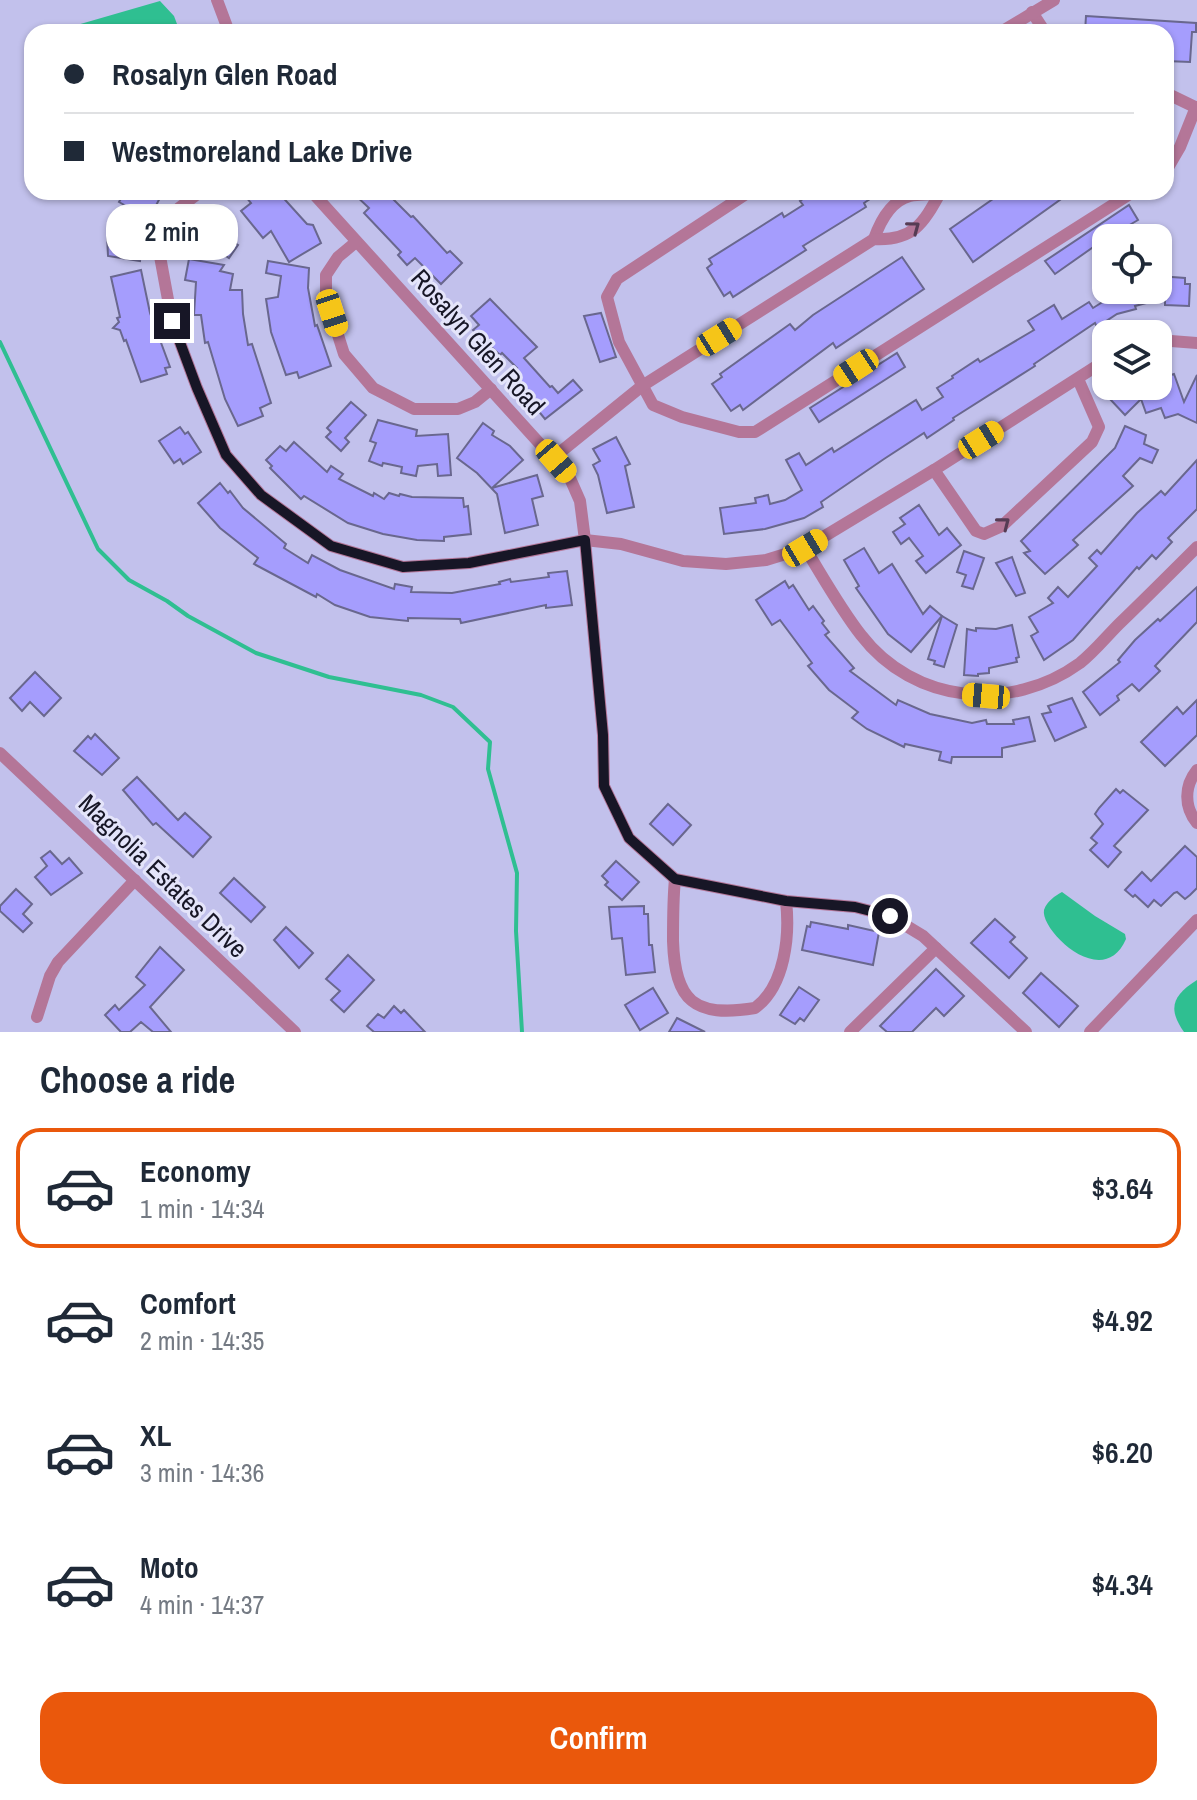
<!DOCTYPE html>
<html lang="en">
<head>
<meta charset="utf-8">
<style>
  :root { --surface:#fff; --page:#f6f6f7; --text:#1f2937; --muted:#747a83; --line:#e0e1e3; --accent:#ea580c }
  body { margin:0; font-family:"Archivo Narrow",sans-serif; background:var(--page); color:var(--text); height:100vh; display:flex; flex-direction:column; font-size:30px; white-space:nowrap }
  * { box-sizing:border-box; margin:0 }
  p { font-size:26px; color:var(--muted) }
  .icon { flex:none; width:44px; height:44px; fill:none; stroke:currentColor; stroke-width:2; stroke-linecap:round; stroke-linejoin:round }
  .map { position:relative; height:1032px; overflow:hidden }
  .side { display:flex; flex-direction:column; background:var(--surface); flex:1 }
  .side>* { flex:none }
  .hud { position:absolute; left:24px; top:24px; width:1150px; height:176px; border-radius:24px; box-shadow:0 2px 6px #0004; display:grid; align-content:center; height:176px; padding:0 40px; background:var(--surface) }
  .fabs { position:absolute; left:1092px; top:224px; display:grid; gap:16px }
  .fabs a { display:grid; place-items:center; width:80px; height:80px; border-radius:16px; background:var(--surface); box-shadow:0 2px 6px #0004; font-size:40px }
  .end { position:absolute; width:36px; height:36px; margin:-18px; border:10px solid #171626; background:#fff; box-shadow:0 0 0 4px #fff }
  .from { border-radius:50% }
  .bubble { position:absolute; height:56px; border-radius:24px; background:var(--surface); box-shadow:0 2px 6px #0004; font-size:26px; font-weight:600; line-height:56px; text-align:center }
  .car { position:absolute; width:24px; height:48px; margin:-24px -12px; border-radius:10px; box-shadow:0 0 6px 2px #0007; background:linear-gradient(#f5c518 24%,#345 0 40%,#f5c518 0 76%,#345 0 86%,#f5c518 0) }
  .hud b { display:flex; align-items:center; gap:28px; height:76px; font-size:30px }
  .hud b+b { border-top:2px solid var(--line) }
  .hud i { width:20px; height:20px; background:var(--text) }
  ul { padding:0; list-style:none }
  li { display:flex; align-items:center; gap:24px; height:120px; margin:0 16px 12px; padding:0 24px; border:4px solid transparent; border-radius:24px }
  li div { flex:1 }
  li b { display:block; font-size:30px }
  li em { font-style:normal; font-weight:600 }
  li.selected { border-color:var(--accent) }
  li>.icon { width:72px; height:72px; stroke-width:1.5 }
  h2 { padding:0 40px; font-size:36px; line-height:96px }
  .action { display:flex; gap:16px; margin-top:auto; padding:16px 40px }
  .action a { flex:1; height:92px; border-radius:24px; background:var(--accent); color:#fff; font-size:32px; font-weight:600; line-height:92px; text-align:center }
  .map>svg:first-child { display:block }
  .water { fill:#2fbf91 }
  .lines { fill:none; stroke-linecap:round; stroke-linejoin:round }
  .stream { stroke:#2fbf91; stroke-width:4 }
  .building { fill:#a59dfd; stroke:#69678e; stroke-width:2 }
  .minor { stroke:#b47698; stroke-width:12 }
  .oneway { stroke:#563c54 }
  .route { stroke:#171626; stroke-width:10 }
  .labels { text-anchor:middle; stroke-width:6; stroke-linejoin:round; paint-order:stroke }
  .street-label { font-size:26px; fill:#171626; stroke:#e4e4fa }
</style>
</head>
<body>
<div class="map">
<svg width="1197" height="1032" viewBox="0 0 1197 1032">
  <rect width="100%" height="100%" fill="#c2c1ec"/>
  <g class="water">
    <path d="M160,1l14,15 6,16h-144l3,-6 38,-1z"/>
    <path d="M1062,892l33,24 30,18 1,5c-23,53 -86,-9 -82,-29 3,-9 11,-14 18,-18z"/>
    <path d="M1197,980v52h-13c-17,-24 -11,-37 13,-52z"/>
  </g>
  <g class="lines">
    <path class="stream" d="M0,342l98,207 31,31 38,21 21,15 68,37 73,24 92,18 32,12 37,35 -2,27 29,104 -1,58 6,101"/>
  </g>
  <g class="building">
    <path d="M1086,16l110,7v9h-4l-2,30 -24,-1v-29h-81z"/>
    <path d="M125,192h38l-14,27 -30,-17z"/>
    <path d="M242,192h36l29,32 6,1 8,18 -32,19 -18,-31 -8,7 -22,-27 10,-8z"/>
    <path d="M352,192h34l25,25 2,-1 34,37 3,-2 12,12 -21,21 -26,-26 -8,7 -9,-10 3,-3 -37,-39 5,-5z"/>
    <path d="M813,192h52l5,7 -6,4 2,4 -63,39 3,4 -73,47 -3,-5 -6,4 -17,-28 5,-4 -3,-5 73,-46 2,4 19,-12 -3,-4z"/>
    <path d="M1003,192h68l-98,70 -23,-33z"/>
    <path d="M1129,205l9,15 -39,23 -44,31 -10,-13z"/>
    <path d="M210,218l21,14 -4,6 11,7 -9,13 -31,-21z"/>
    <path d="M111,224l32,5 -3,32 -32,-5 -1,-21z"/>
    <path d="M902,257l22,32 -88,59 -3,-5 -90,67 -3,-5 -9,6 -19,-27 10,-7 -2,-3 70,-50 5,6 18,-15z"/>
    <path d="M189,259l35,6 -4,6 13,3 -3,16h12l1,24 5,31 4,-1 19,59 -11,5 3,8 -25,10 -13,-27 -17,-57 -3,1 -4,-28h-7l2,-33 -11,-2z"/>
    <path d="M268,261l41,7 -1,20 7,38 2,-1 14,41 -32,12 -2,-6 -11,3 -15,-43 -5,-33 12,-2 3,-21 -15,-3z"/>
    <path d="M141,270l9,43 20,54 -5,1 2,6 -26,8 -15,-42 -2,1 -4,-11 -7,-2 6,-6 -2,-4 3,-1 -9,-40z"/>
    <path d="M1158,276l27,2v6h5l-1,22 -24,-1v-7l-30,8 1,3 -19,5 -20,13 -2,-4 -61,41 1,2 -82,52 1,2 -27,18 -3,-5 -40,26 -63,43 2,5 -19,11 -39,11 -41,5 -4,-26 36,-5 -1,-5 13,-3 2,9 15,-4 17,-10 -16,-30 13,-7 7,12 26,-17 2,4 82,-52 6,10 21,-13 -6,-9 16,-10 -1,-2 26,-17 2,3 54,-32 -6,-9 26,-16 8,14 27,-17 4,6 19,-12 -2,-6h48z"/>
    <path d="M490,299l47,48 -13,11 26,29 2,-1 6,7 15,-13 9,10 -37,29 -14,-17 3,-1 -26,-25 9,-8 -15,-15 -2,2 -27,-25 6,-5 -8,-9z"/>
    <path d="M601,313l15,44 -16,5 -16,-46z"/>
    <path d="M897,353l8,14 -86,55 -9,-14z"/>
    <path d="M1174,374l10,28 13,-27v48l-19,-9 -13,4 -4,-10 -15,5 -5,-14 -16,16 -16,-17 6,-6 -6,-6h20l12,13 21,-7 -4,-13z"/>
    <path d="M351,402l15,13 -21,23 4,4 -8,9 -15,-14 5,-5 -4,-4z"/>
    <path d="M378,420l39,10 -1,6 32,-2 3,41 -13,1 -1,-12 -19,2 -2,10 -15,-3 1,-6 -19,-4 -1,3 -13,-5 7,-18 -6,-2z"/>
    <path d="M483,423l11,8 -2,4 18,11 13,14 -31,28 45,-13 6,21 -11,3 6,26 -33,8 -8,-39 -20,-21 -20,-15z"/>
    <path d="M1125,426l21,9 -2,9 14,6 -6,13 -12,-5 -17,18 10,10 -60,54 5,5 -33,29 -21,-21 6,-2 -9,-10 94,-93z"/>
    <path d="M180,427l5,7 3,-2 13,20 -18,12 -3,-5 -6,4 -15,-22z"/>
    <path d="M616,437l14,27 -5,2 9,41 -27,6 -9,-38 -5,-10 7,-4 -7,-12z"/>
    <path d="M294,442l33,30 4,-6 12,8 -4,5 34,17 1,-3 10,6 5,-6 10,3 1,-2 12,3 51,1 1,9 4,-1 3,28 -27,3v4l-27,-1 -34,-6 -35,-11 -44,-27 -3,3 -31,-31 2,-2 -6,-6 14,-14 6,5z"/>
    <path d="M1197,460v49l-29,29 4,4 -16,17 -4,-4 -13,14 -2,-2 -64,73 -29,20 -13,-24 7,-4 -9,-15 24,-14 -5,-5 10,-11 10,10 29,-31 -8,-8 8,-8 4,4 36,-41 24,-22 4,4z"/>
    <path d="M220,483l8,10 2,-2 13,17 43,36 -2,4 24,15 4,-8 28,15 54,19 1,-5 17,3 -1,5 41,1 48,-9 -1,-2 11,-3 1,3 38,-5 -1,-4 19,-2 5,34 -26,3v-3l-85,18 -1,-4 -52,-1v3l-38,-4 -35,-12 -18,-11 -1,3 -62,-33 4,-6 -38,-30 -22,-25z"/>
    <path d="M919,505l20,30 8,-7 14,17 -35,28 -10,-12 7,-5 -14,-18 -8,6 -8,-12 12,-8 -5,-6z"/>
    <path d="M864,548l15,25 13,-9 31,50 7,-8 12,10 -31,36 -23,-18 -32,-46 3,-2 -15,-26z"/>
    <path d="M964,551l20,7 -11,31 -11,-3 4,-11 -9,-3z"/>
    <path d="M1012,557l13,36 -9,3 -20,-33z"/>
    <path d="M785,581l4,7 4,-3 16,25 4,-4 11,15 -2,2 7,9 -4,3 29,33 -4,3 46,34 2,-5 32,14 42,9 14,-3 1,4h27l-1,-4 16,-3 6,24 -33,7v9h-50l-1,6 -12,-3 2,-8 -36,-8 -1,3 -37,-18 -15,-11 6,-6 -29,-22 -21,-24 4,-3 -32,-43 -8,5 -16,-25z"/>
    <path d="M1197,587v35l-42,44 5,5 -21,20 -7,-7 -15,12 2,4 -19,15 -17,-23 37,-30 -2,-2 17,-20 23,-21 2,2z"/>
    <path d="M942,616l15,9 -13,42 -10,-3 1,-3 -7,-2z"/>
    <path d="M1012,625l7,32 -3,1 1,4 -28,6v5l-11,1v2l-14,-1 3,-46 9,2v-3l20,1z"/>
    <path d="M35,672l26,26 -17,18 -14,-14 -8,9 -12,-13z"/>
    <path d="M1072,698l14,29 -31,14 -13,-27 9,-2 -3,-6z"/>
    <path d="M1197,700v35l-32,31 -24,-24 36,-35 6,7z"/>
    <path d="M95,734l24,24 -17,17 -28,-24 14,-15 3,3z"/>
    <path d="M137,777l41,43 7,-7 26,24 -18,20 -37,-34 -3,2 -30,-35z"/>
    <path d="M1116,789l4,4 3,-3 25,20 -34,36 7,6 -13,15 -18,-17 7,-7 -6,-5 12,-14 -8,-10 4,-6z"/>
    <path d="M668,804l23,21 -18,20 -23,-21z"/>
    <path d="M1185,846l12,11v31l-7,7 -5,4 -8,-7 -3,1 -13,13 -7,-6 -6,7 -13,-12 -2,2 -8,-7 17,-18 9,9z"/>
    <path d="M50,851l12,13 7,-6 13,15 -31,22 -16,-18 12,-11 -6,-8z"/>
    <path d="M616,861l23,21 -17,18 -17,-15 3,-3 -6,-6z"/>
    <path d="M234,878l31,29 -14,15 -31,-29z"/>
    <path d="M16,889l16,15 -9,10 9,9 -9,9 -23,-21v-5z"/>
    <path d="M644,906v8h4l1,31h3l3,27 -29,3 -4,-37 -10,1 -3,-32z"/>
    <path d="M995,919l20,18 -5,5 17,16 -18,20 -38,-35z"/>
    <path d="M811,922l37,7v-4l31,7 -6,33 -71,-15 5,-24 3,1z"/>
    <path d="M286,927l27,26 -14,15 -25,-28z"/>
    <path d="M160,947l24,23 -34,37 21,25h-18l-12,-10 -11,10h-9l-16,-17 10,-10 4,5 26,-25 -9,-8z"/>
    <path d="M348,955l26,25 -30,32 -13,-12 9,-9 -14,-12z"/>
    <path d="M936,969l28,27 -20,20 -8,-8 -24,24h-25l-7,-6z"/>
    <path d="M1041,973l37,33 -19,21 -36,-34z"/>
    <path d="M799,987l20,13 -15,21 -4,-3 -5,6 -15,-9z"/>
    <path d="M653,988l15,25 -28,17 -15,-25z"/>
    <path d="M394,1006l7,7 3,-3 21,22h-51l-7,-6 11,-12 6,4z"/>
    <path d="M677,1018l28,14h-36z"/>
  </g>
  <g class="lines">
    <g class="minor">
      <path d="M217,0l12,32"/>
      <path d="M1032,12l13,20"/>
      <path d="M1001,32l53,-32"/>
      <path d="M1166,93l31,15"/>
      <path d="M1166,171l14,-24 16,-40"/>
      <path d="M200,192l-21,16 -20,43 13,70 25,67 29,67 35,40 70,51 72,21 66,-4 116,-23 36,4 62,17 43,3 40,-4 39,-12 129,-78 172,-110"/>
      <path d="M312,192l257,284 11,25 5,39 18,195 1,51 25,52 46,41 111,22 69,6 35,9 33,20 103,96"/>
      <path d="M749,192l-132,87 -10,18 12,45 34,63 29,12 57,15h16l378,-240"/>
      <path d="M874,239c6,-17 16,-38 36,-43 11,-3 21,0 32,-4"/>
      <path d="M356,242l-18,15 -12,18v22l18,57 29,34 41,21h44l17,-7 16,-13"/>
      <path d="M1158,340l39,3"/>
      <path d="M553,458l89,-72 232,-147c39,2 49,-15 66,-46"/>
      <path d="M934,470l42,61 8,3 18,-8 90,-84 7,-15 -21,-48"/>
      <path d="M805,548c18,29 35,60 56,87 53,69 150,78 219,28 14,-11 26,-26 39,-39 26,-25 52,-51 78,-77"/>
      <path d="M0,753l295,279"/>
      <path d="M1197,770c-13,16 -13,37 0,53"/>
      <path d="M675,879c-2,20 -2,40 -2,62 2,60 21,77 82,67 30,-22 35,-72 31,-107"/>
      <path d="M37,1017l13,-41 8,-14 77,-82"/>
      <path d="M850,1032l86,-84"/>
      <path d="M1090,1032l107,-112"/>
    </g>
  </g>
  <defs><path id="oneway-chevron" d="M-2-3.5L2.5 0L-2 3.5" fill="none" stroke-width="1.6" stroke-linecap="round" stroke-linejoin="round" transform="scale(2)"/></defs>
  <g class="oneway">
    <use href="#oneway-chevron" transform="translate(914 227) rotate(-37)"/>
    <use href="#oneway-chevron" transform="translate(1004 523) rotate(-38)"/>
  </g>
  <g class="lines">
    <path class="route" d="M172,321l25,67 29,67 35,40 70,51 72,21 66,-4 116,-23 18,195 1,51 25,52 46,41 111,22 69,6 35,9"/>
  </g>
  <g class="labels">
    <g class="street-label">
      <text transform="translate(478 342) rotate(48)" y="9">Rosalyn Glen Road</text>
      <text transform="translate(163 876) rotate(44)" y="9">Magnolia Estates Drive</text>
    </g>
  </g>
</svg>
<div class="fabs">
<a><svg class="icon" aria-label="locate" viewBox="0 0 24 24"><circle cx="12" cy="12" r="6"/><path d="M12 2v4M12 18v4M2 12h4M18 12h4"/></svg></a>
<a><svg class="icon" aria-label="layers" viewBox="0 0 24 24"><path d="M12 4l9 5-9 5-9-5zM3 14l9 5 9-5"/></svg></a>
</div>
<i class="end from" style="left:890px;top:916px"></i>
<i class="end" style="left:172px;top:321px"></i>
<div class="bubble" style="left:106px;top:204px;width:132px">2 min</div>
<i class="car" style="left:332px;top:313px;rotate:162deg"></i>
<i class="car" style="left:719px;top:337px;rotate:58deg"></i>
<i class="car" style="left:856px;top:368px;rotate:237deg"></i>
<i class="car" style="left:981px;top:440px;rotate:58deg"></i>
<i class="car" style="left:556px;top:461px;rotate:139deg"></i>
<i class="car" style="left:805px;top:548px;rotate:59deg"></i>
<i class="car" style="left:986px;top:696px;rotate:275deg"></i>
<div class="hud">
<b><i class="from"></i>Rosalyn Glen Road</b>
<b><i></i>Westmoreland Lake Drive</b>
</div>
</div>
<section class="side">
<h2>Choose a ride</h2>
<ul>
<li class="selected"><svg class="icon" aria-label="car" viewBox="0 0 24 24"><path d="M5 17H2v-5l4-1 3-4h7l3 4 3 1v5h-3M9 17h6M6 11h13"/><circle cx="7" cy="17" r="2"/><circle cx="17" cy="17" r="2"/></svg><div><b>Economy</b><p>1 min · 14:34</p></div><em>$3.64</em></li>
<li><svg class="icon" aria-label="car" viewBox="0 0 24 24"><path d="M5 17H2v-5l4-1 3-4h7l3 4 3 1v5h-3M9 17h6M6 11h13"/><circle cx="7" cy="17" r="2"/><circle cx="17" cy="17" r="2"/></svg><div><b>Comfort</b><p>2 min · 14:35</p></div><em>$4.92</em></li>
<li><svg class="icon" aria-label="car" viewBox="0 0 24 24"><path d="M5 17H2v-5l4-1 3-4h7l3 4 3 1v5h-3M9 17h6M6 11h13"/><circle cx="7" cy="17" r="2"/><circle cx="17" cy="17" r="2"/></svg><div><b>XL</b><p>3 min · 14:36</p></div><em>$6.20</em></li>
<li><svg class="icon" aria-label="car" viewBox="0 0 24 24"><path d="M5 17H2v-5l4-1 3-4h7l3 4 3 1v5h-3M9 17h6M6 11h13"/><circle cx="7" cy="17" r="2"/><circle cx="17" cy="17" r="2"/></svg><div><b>Moto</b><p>4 min · 14:37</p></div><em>$4.34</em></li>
</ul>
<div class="action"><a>Confirm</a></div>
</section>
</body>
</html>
